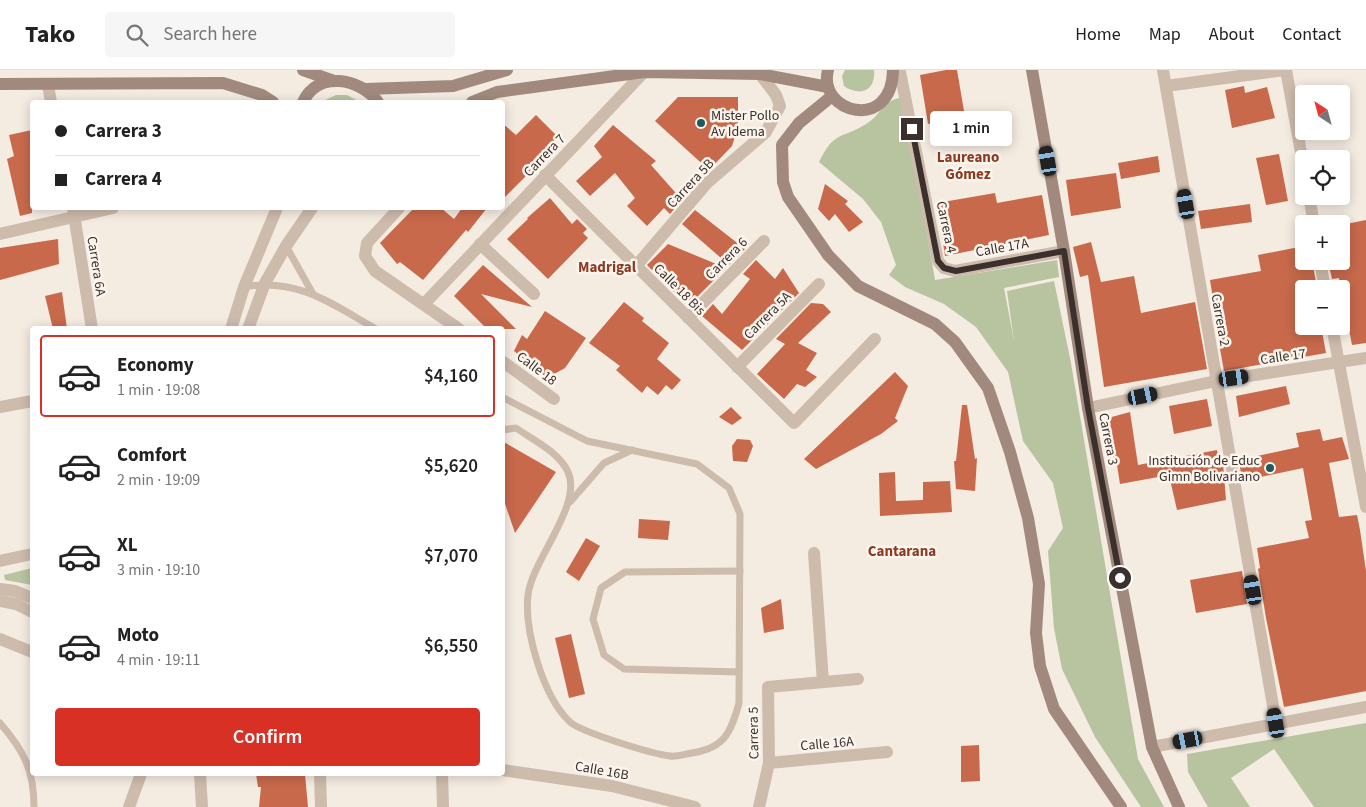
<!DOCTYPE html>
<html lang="en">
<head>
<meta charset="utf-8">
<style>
  :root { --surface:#fff; --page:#f6f6f6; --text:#222; --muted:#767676; --line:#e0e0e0; --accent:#d93025 }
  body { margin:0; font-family:"Source Sans 3",sans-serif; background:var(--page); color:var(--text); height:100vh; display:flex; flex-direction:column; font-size:19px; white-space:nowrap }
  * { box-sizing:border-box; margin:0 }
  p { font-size:16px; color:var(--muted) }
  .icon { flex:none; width:28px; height:28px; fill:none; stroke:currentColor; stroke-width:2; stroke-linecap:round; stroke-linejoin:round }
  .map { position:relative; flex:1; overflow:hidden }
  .side { position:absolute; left:30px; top:256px; width:475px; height:450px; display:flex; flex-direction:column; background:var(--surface); border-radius:5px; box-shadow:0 2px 12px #0003 }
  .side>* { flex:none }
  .banner { position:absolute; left:30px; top:30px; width:475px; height:110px; border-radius:5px; box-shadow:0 2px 12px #0003; display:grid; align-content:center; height:110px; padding:0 25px; background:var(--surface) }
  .needle { width:32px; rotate:324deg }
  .fabs { position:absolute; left:1295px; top:15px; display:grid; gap:10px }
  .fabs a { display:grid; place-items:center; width:55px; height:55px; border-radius:5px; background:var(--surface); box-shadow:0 2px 12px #0003; font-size:25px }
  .end { position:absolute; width:22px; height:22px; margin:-11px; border:6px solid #3b302b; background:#fff; box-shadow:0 0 0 2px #fff }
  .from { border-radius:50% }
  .bubble { position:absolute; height:35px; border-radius:5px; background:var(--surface); box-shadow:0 2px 12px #0003; font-size:16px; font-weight:600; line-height:35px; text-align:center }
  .car { position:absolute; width:15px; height:30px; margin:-15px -8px; border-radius:6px; box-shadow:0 0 4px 1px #0007; background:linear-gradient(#222 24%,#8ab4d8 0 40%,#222 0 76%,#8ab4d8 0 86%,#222 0) }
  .banner b { display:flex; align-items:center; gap:18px; height:48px; font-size:19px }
  .banner b+b { border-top:1px solid var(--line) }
  .banner i { width:12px; height:12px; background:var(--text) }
  ul { padding:9px 0 0; list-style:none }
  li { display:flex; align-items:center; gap:15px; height:82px; margin:0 10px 8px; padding:0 15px; border:2px solid transparent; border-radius:5px }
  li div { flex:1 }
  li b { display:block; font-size:19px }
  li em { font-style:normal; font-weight:600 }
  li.current { border-color:var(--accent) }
  li>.icon { width:45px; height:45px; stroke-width:1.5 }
  .action { display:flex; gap:10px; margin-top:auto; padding:10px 25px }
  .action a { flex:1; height:58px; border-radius:5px; background:var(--accent); color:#fff; font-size:20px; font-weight:600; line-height:58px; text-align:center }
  header { display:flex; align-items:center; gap:30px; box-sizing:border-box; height:70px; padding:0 25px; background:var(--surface); border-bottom:1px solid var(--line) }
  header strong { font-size:24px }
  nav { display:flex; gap:28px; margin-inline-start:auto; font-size:18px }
  .search { width:350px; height:45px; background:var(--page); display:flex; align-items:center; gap:12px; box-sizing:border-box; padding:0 18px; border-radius:5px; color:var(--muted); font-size:19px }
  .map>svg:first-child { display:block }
  .green { fill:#b8c4a0 }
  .building { fill:#c8694b }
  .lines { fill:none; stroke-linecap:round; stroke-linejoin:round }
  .lane { stroke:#cdbbac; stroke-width:7 }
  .street { stroke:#cdbbac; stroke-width:12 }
  .secondary { stroke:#a18a7d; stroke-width:12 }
  .route { stroke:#3b302b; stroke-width:6 }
  .poi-dot { fill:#1f5a5e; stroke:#fbf5ee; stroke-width:2 }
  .labels { text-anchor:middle; stroke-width:5; stroke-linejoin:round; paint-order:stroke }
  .poi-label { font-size:14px; fill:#3b302b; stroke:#fbf5ee; text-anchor:start }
  .street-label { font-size:14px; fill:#3b302b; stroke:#fbf5ee }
  .neighbourhood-label { font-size:15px; font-weight:bold; fill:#8c3b22; stroke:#fbf5ee }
</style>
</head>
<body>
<header>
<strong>Tako</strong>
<div class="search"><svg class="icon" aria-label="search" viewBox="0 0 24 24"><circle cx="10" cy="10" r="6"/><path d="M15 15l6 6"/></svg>Search here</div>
<nav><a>Home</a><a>Map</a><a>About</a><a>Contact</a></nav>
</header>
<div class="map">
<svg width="1366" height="737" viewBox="0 0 1366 737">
  <rect width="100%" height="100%" fill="#f4ebe1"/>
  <g class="green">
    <path d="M845,0h29c2,21 -14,27 -30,16l-2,-10z"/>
    <path d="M336,25h11l13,7h-39z"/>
    <path d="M903,27l32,183 122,-20 2,17 -55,11 10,53 -7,-50 47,-10 17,82 67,396 26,48h-23l-46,-70 -33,-68 -8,-41 -6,-77 15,-23 -10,-45 -30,-42 -15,-69 -32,-45 -32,-23 -39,-17 -16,-12 7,-10 -15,-43 -18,-23 -44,-37c16,-32 21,-22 47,-38 15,-9 17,-24 37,-27z"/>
    <path d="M32,498v17l-27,-5 -1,-5z"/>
    <path d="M1366,653v84h-52l-40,-58 -43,29 19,29h-42l-20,-35 -1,-18z"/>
  </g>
  <g class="building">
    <path d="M946,0h11l8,47 -37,7 -8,-49z"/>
    <path d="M1244,16l1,7 22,-6 8,31 -43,10 -7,-38z"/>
    <path d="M678,27h60v30l-6,19 -23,24 -54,-49z"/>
    <path d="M536,45l22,22 -23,23 2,2 -12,15 -23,23v-77l14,12z"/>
    <path d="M613,55l43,36 -5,4 31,35 -12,14 -6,-6 -17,18 -20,-20 8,-8 -20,-25 -25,23 -14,-15 26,-24 -8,-11z"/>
    <path d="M32,60v83l-12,3 -13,-57 7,-3 -5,-21z"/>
    <path d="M1279,84l9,47 -22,4 -10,-47z"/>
    <path d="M1158,86l2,16 -39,7 -3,-16z"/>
    <path d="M1116,103l5,35 -50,8 -5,-36z"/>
    <path d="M825,114l23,17 -3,3 18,18 -14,10 -14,-18 -6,7 -11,-12z"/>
    <path d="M995,123l2,10 45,-8 7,40 -104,21 -8,-53z"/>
    <path d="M550,128l22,26 5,-5 10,10 -4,4 5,5 -40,41 -41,-40 21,-20 -1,-1z"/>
    <path d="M1250,134l2,18 -51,7 -3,-18z"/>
    <path d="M414,138h27l13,11 8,-11h25l-19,24 -2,-2 -43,50 -23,-18 -3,2 -17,-21z"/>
    <path d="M695,140l50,39 -16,16 -47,-41z"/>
    <path d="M1366,150v123l-14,2 -13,-67 -7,1 -4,-18h13v-36z"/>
    <path d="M58,169l1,25 -59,16v-32z"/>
    <path d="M1091,172l10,40 33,-6 7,37 54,-11 12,67 -103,18 -16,-112 -8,2 -7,-30z"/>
    <path d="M668,174l58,24 -34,34 -11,-3 -17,-17v-12h-12l-5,-5z"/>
    <path d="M1304,176v15h8l4,21 -3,1 1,6h-10v37h17l5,27 -102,18 -13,-72h2l-3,-19 51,-9 -3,-16z"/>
    <path d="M756,190l19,19 8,-11 16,25 -57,57 -40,-34 11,-12 9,10 28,-35 -7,-5z"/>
    <path d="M483,195l49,42 -51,-13 35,35h-29l-33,-33z"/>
    <path d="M62,222l5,37h-14l-8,-33z"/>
    <path d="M624,232l20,16 -2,3 27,22 -12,16 24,21 -9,10 -6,-5 -8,10 -11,-9 -5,7 -26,-23 4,-4 -31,-23z"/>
    <path d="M811,233l12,1 8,8 -33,31 19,10 -11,17 11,7 -12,10 -8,-3 -13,15 -27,-25 28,-30 -9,-5z"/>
    <path d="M545,241l41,27 -21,30 -18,10 -33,-27 8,-16 5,4z"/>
    <path d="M895,302l13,14 -13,32 3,3 -17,13 -65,35 -12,-10z"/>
    <path d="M1286,316l4,18 -51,13 -3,-21z"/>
    <path d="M1207,329l5,27 -38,8 -5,-28z"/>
    <path d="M962,335h5l8,54 2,-1 -2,33 -19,-2 -2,-28h2z"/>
    <path d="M731,337l11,11 -10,7 -13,-8z"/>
    <path d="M1130,342l8,53 79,-15 3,14 3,-1 3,37 -49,10 -8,-35 -49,9 -3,-19h-3l-6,-47z"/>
    <path d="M1320,359l3,12 19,-4 7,22 -20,4 10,54 18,-2 3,15 6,41v120l-82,16 -18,-89 -8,-49 2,-1 -3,-20 52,-10 -4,-17 7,-1 -9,-52 -61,13 -3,-21 60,-13 -3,-14z"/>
    <path d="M737,369l13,1 3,6 -6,16 -14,-1 -1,-15z"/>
    <path d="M502,371l54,31 -41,61 -13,-38z"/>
    <path d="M895,402l1,29 27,-1v-18l27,-1 2,31 -72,4 -1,-43z"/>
    <path d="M639,449l31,2 -2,19 -30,-2z"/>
    <path d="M586,468l14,8 -21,35 -13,-9z"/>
    <path d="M1242,501l5,33 -51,9 -6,-33z"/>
    <path d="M781,529l3,30 -20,4 -3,-25z"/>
    <path d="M571,564l14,60 -16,4 -14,-60z"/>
    <path d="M979,675l1,36 -19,1v-36z"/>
    <path d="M256,704h49l3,33h-49l2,-20h-3z"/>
  </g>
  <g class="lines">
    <g class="lane">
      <path d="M286,176l27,48"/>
      <path d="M244,217c53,-10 88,17 132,42"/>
      <path d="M502,327l85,44 110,23 32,24 11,26 -1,189c-8,29 -14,45 -47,50 -7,1 -15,4 -22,3 -18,-2 -89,-24 -100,-34 -27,-25 -46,-92 -42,-127 4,-35 55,-90 40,-123 -9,-20 -35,-32 -52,-44l-14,2"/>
      <path d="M570,432l34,-39 28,-13"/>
      <path d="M739,602l-115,-3 -20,-14 -11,-36 8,-31 24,-16 115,-1"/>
      <path d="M0,653c24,28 34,47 34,84"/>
    </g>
    <g class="street">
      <path d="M1163,0l113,653"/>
      <path d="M1286,0l18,99"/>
      <path d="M900,2l38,189 6,7 11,3 109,-20"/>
      <path d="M48,15l3,17"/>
      <path d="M1166,16l119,-16"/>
      <path d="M545,105l249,248 81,-84"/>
      <path d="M1309,126l5,28"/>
      <path d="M73,138l19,121"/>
      <path d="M399,138l-32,35 -2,13 10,15 84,58"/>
      <path d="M0,164l113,-26"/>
      <path d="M480,174l54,50"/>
      <path d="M1320,191l5,28"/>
      <path d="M636,196l71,-83 59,-51 14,-26 -4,-11 -16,-21"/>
      <path d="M425,233l219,-231"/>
      <path d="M688,248l76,-77"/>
      <path d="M1332,256l34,181"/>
      <path d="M231,259l13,-42 33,-79"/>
      <path d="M248,259l17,-46 21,-37 26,-38"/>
      <path d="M502,291l52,38"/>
      <path d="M737,297l82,-83"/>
      <path d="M0,337l32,-6"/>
      <path d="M1088,338l128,-27 150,-23"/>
      <path d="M814,483l9,129"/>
      <path d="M0,491l32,-7"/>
      <path d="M0,519l15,2 17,7"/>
      <path d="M0,531l16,3 16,8"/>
      <path d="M0,569l32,13"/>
      <path d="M1152,677l214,-40"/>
      <path d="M769,693l118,-11"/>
      <path d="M502,700l110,16 83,21"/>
      <path d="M200,704l2,33"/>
      <path d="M320,704l1,33"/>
      <path d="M442,704l1,33"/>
      <path d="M129,737l12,-33"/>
      <path d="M759,737l10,-44 -1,-76 90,-8"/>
    </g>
    <g class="secondary">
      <path d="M303,0l31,11"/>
      <path d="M828,0c-11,43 64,63 65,0"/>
      <path d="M1032,0l32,181 24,157 64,339 27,60"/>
      <path d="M0,14l223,-1 39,12 11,7"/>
      <path d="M366,19l87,-3 54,-16"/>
      <path d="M832,26l-33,27 -17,22 1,37 5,15 40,58 30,31 77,38 20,18 33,46 22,64 18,66 11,66 -3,49 4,33 14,43 67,98"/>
      <path d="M303,32c15,-32 57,-24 75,0"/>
      <path d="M472,32l25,-10 147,-20 116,2 68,13"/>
    </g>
  </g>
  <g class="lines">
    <path class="route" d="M912,59l26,132 6,7 12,3 108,-20 24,157 32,170"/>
  </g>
  <g class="poi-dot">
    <circle cx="701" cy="53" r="5"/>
    <circle cx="1270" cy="398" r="5"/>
  </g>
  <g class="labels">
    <g class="poi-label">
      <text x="711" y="50">Mister Pollo<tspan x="711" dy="16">Av Idema</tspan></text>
      <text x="1260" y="395" text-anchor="end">Institución de Educ<tspan x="1260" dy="16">Gimn Bolivariano</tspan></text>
    </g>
    <g class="street-label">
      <text transform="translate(544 85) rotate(-46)" y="5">Carrera 7</text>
      <text transform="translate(690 113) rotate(-47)" y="5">Carrera 5B</text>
      <text transform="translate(947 157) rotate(78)" y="5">Carrera 4</text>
      <text transform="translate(1002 177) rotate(-10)" y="5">Calle 17A</text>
      <text transform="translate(726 188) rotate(-45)" y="5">Carrera 6</text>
      <text transform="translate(97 196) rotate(81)" y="5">Carrera 6A</text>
      <text transform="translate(680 219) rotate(45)" y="5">Calle 18 Bis</text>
      <text transform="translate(767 245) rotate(-45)" y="5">Carrera 5A</text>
      <text transform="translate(1221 250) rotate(80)" y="5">Carrera 2</text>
      <text transform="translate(1283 286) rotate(-8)" y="5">Calle 17</text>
      <text transform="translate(537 298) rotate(37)" y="5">Calle 18</text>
      <text transform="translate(1109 369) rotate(79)" y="5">Carrera 3</text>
      <text transform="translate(753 663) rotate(-91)" y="5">Carrera 5</text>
      <text transform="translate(827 673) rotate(-5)" y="5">Calle 16A</text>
      <text transform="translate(602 700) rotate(10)" y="5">Calle 16B</text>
    </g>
    <g class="neighbourhood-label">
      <text x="968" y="92">Laureano<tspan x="968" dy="17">Gómez</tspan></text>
      <text x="607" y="202">Madrigal</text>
      <text x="902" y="486">Cantarana</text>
    </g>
  </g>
</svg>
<div class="fabs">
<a><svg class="needle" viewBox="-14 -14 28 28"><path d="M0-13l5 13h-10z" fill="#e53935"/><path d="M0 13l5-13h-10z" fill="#767676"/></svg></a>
<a><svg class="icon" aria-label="locate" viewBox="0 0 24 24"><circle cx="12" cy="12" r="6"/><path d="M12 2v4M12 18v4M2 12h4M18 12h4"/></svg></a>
<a>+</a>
<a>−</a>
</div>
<i class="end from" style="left:1120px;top:508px"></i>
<i class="end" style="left:912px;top:59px"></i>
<div class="bubble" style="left:930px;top:41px;width:82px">1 min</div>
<i class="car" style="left:1048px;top:91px;rotate:350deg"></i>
<i class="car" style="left:1186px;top:134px;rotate:350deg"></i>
<i class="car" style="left:1234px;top:308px;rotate:82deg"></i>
<i class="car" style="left:1143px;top:326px;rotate:78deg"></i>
<i class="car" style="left:1253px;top:520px;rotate:350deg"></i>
<i class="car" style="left:1276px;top:653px;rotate:350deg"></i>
<i class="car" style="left:1188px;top:670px;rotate:259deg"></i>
<div class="banner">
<b><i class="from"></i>Carrera 3</b>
<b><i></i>Carrera 4</b>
</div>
<section class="side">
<ul>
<li class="current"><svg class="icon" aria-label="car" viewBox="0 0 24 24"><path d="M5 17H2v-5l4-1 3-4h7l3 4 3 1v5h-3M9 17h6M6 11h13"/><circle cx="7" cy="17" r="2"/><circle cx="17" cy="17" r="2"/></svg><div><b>Economy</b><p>1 min · 19:08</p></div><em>$4,160</em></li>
<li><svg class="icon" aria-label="car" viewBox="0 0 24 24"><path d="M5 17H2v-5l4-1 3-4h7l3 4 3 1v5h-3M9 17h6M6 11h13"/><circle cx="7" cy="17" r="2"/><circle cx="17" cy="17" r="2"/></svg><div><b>Comfort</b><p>2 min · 19:09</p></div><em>$5,620</em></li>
<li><svg class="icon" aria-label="car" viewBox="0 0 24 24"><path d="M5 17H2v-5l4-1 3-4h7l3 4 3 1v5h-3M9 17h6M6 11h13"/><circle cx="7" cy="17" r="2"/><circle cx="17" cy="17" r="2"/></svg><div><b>XL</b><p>3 min · 19:10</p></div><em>$7,070</em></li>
<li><svg class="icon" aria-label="car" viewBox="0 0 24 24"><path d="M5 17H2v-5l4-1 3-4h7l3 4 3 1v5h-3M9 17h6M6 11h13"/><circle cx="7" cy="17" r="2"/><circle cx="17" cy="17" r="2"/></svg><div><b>Moto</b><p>4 min · 19:11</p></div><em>$6,550</em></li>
</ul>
<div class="action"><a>Confirm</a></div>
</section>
</div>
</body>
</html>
